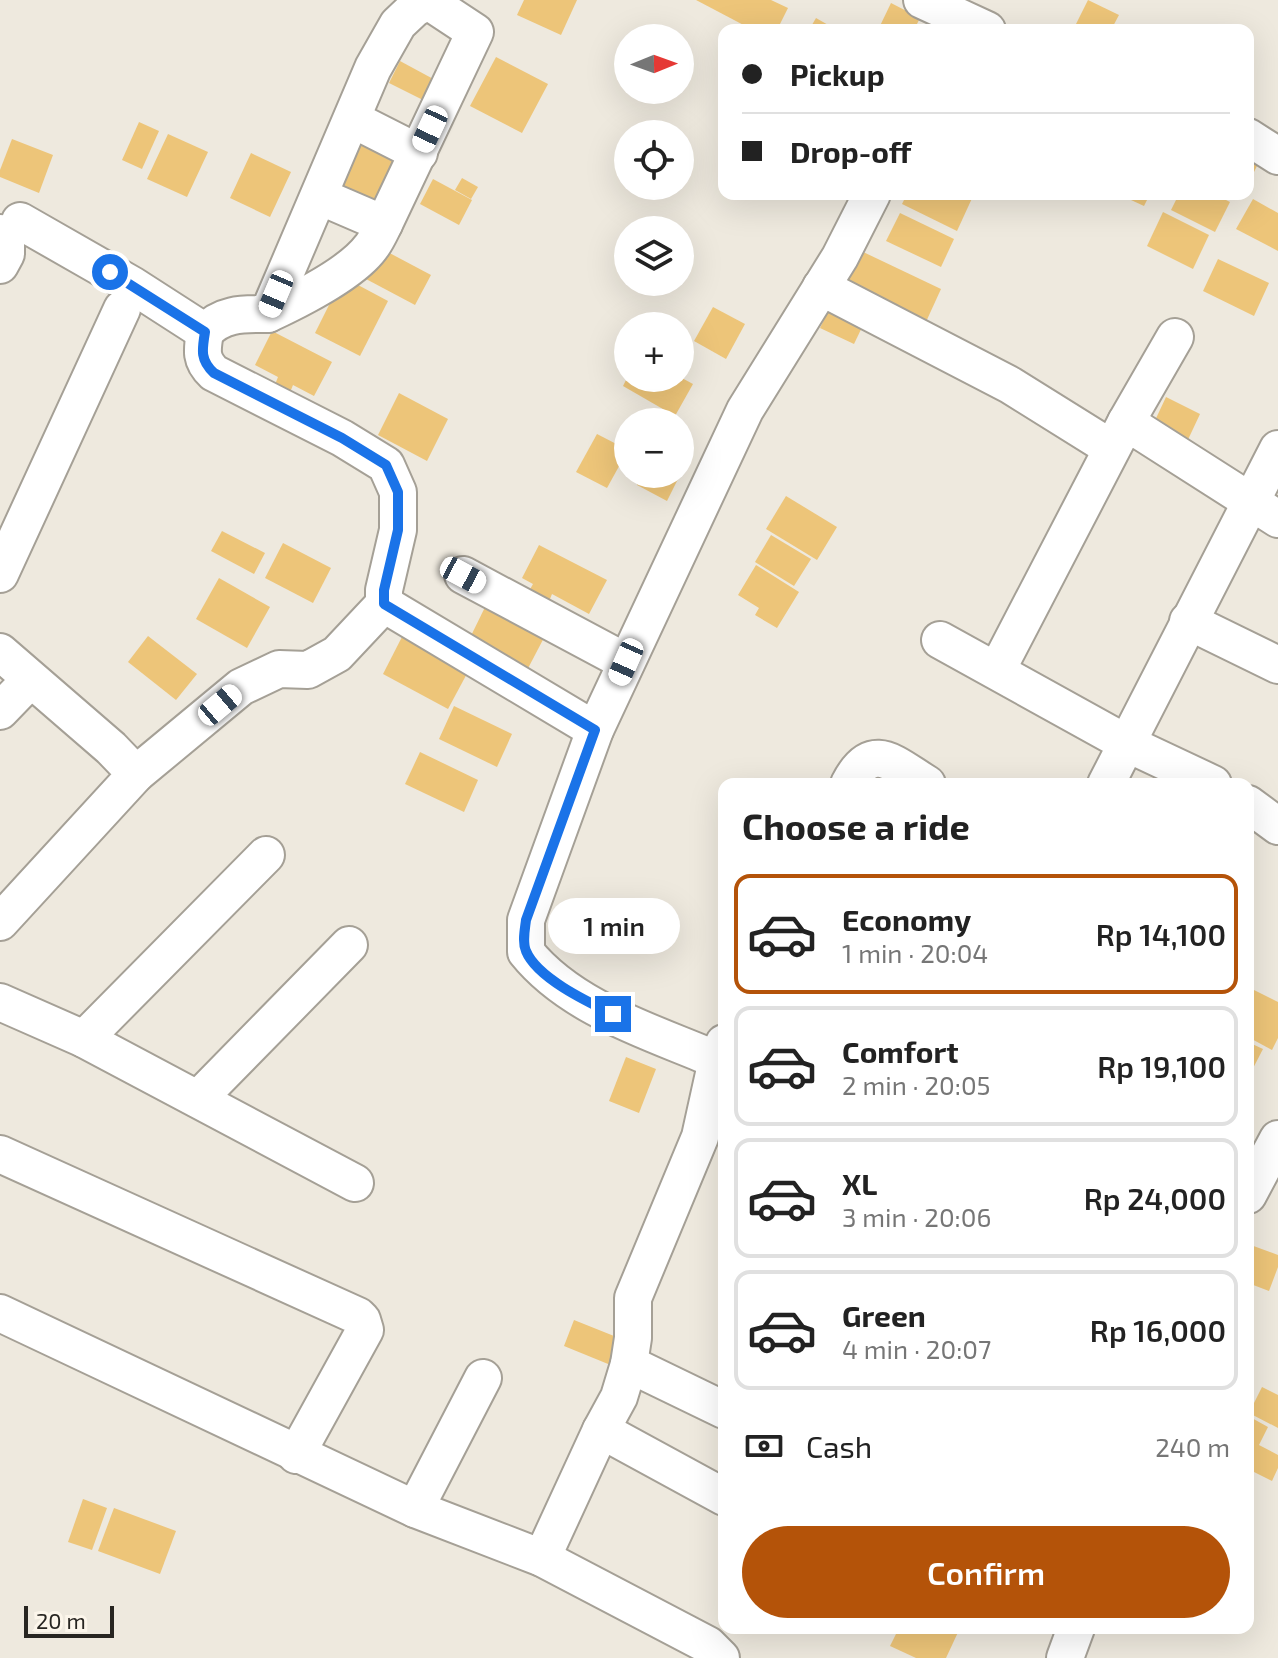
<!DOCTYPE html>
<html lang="en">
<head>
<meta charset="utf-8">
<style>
  :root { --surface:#fff; --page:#f6f6f6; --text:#222; --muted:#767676; --line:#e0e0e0; --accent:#b45309 }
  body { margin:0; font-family:"Exo 2",sans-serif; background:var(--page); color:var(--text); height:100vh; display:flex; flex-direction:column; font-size:30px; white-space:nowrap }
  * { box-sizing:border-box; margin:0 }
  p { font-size:26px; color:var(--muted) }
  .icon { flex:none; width:44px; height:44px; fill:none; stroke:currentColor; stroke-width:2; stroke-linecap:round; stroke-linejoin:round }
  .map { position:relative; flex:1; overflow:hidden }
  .details { position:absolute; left:718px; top:778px; width:536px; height:856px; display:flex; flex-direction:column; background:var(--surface); border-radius:16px; box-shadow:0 8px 32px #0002 }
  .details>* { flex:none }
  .banner { position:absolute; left:718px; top:24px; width:536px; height:176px; border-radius:16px; box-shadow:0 8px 32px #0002; display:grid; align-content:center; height:176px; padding:0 24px; background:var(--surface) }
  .needle { width:52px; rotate:89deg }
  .fabs { position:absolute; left:614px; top:24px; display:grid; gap:16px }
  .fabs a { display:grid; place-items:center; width:80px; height:80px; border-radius:50%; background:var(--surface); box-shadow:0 8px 32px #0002; font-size:40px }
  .scale { position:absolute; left:24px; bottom:20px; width:90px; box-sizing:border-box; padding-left:8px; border:4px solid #272521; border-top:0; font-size:22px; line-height:28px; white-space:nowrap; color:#272521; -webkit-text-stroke:6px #fcf6eb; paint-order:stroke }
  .end { position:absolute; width:36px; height:36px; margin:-18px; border:10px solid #1a73e8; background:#fff; box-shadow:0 0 0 4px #fff }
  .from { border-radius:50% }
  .bubble { position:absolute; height:56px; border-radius:28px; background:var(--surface); box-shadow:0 8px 32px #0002; font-size:26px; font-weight:600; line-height:56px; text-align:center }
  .car { position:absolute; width:24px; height:48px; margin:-24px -12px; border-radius:10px; box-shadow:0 0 6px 2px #0007; background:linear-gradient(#fff 24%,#345 0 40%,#fff 0 76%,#345 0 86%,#fff 0) }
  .banner b { display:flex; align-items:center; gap:28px; height:76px; font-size:30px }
  .banner b+b { border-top:2px solid var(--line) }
  .banner i { width:20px; height:20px; background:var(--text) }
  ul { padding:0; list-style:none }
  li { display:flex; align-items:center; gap:24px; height:120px; margin:0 16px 12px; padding:0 8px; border:4px solid var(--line); border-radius:16px }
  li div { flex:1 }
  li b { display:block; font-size:30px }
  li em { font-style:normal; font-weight:600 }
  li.current { border-color:var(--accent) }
  li>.icon { width:72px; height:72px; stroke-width:1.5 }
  h2 { padding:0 24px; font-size:36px; line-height:96px }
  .pay { display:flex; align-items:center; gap:20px; height:88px; padding:0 24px; font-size:30px }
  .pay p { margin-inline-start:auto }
  .primary-button { display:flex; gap:16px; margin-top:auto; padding:16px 24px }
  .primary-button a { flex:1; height:92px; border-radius:48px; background:var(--accent); color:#fff; font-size:32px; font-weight:600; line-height:92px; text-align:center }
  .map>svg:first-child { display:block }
  .building { fill:#edc579 }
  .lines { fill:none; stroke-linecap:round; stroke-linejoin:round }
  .minor-casing { stroke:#a5a096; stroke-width:40 }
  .minor { stroke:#fff; stroke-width:36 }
  .route { stroke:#1a73e8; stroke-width:10 }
</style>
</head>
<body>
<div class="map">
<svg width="1278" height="1658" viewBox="0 0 1278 1658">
  <rect width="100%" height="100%" fill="#eee9de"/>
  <g class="building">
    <path d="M524,0h53l-16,35 -44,-20z"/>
    <path d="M696,0h75l17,8 -11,22h-24z"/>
    <path d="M1088,0l31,15 -8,15h-38z"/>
    <path d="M891,3l29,15 -6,12h-36z"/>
    <path d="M816,18l21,12h-28z"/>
    <path d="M496,57l52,27 -26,49 -52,-27z"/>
    <path d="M400,61l37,20 -10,21 -38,-19z"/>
    <path d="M139,122l20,9 -17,38 -20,-9z"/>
    <path d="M168,134l40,18 -21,45 -40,-18z"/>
    <path d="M358,137l42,21 -26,52 -41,-20z"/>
    <path d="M12,139l41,16 -14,38 -39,-16v-7z"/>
    <path d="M251,153l40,19 -21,45 -40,-19z"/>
    <path d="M1248,157l11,5 -11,22z"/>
    <path d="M462,178l16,9 -7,12 -16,-9z"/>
    <path d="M433,179l39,21 -13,25 -39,-21z"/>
    <path d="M907,194h67l-17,37 -55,-27z"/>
    <path d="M1118,194h32l-6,12z"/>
    <path d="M1179,194h35l16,8 -15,30 -44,-22z"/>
    <path d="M1253,199l25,14v38l-42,-22z"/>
    <path d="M1163,212l46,23 -16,34 -46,-23z"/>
    <path d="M900,213l54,26 -13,28 -55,-26z"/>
    <path d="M382,249l49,26 -16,30 -49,-26z"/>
    <path d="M859,250l82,39 -16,35 -83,-39z"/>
    <path d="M1218,259l51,24 -15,33 -51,-25z"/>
    <path d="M343,277l45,24 -28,55 -45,-23z"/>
    <path d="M832,303l34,16 -12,25 -34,-16z"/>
    <path d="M713,307l32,17 -19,35 -32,-18z"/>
    <path d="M272,331l60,31 -18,34 -21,-11 -4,10 -15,-8 4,-10 -23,-12z"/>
    <path d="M680,377l13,7 -18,32 -52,-30 4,-8z"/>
    <path d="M399,393l49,26 -21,42 -49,-26z"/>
    <path d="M1166,397l34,17 -15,32 -34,-17z"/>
    <path d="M597,434l31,16 -21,38 -31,-16z"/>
    <path d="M680,462l5,3 -18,36 -30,-16 5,-11h38z"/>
    <path d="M786,496l51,31 -20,33 -51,-31z"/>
    <path d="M222,531l43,22 -11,21 -43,-23z"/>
    <path d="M771,535l40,24 -17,27 -39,-24z"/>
    <path d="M283,543l48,25 -18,35 -48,-25z"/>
    <path d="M539,545l68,35 -18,34 -37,-20 -4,10 -20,-11 5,-9 -11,-6z"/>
    <path d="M756,565l43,27 -22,36 -22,-13 4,-7 -21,-13z"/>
    <path d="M219,578l51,29 -23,41 -51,-29z"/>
    <path d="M488,601l59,31 -23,44 -58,-30z"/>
    <path d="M404,633l66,35 -22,41 -65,-35z"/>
    <path d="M148,636l49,38 -21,26 -48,-38z"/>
    <path d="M454,706l58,28 -15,33 -58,-28z"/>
    <path d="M420,752l58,28 -14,32 -59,-28z"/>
    <path d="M1248,987l30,15v36l-6,12 -24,-13z"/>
    <path d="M1248,1042l15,7 -15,29z"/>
    <path d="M626,1057l30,12 -17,44 -30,-12z"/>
    <path d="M1248,1244l30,11v12l-9,24 -21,-8z"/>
    <path d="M574,1320l50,20 -11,26 -49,-20z"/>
    <path d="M1262,1387l16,8v33l-29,-15z"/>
    <path d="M1250,1417l18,10 -9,18 19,10v13l-6,13 -24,-12z"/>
    <path d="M83,1499l24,9 -15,42 -24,-8z"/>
    <path d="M114,1508l62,23 -16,43 -62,-23z"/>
    <path d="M899,1628h61l-14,30h-30l-26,-12z"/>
  </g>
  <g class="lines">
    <defs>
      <g id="minor">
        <path d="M922,0l65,30"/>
        <path d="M352,119l67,34"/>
        <path d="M1248,137l30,19"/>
        <path d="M319,196l65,28"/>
        <path d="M20,221l112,64 73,47c17,-19 38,-18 63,-18l105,-246 25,-44 17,-16 15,-8"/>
        <path d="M0,233l6,6v15l-6,11"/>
        <path d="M821,287l189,98 101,63"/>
        <path d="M268,314c30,-14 83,-40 103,-67 5,-6 9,-15 13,-23l91,-192 -47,-31"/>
        <path d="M205,332c-3,18 -5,28 9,41l128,65 44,27 12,27v38l-14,60v14l211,126"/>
        <path d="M1126,422l49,-85"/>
        <path d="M0,574l122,-265"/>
        <path d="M463,575l163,87"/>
        <path d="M1188,621l90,44"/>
        <path d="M940,640l186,103 87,41"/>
        <path d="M0,652l111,96 25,26 -136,148"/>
        <path d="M997,670l129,-248 152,97"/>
        <path d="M0,711l30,-31"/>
        <path d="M136,774l105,-87 38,-18 29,1 29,-16 47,-50"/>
        <path d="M849,784c23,-45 45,-20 78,0"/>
        <path d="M1106,784l172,-335"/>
        <path d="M1248,804l30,22"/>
        <path d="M0,1002l84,37 271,144"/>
        <path d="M84,1039l182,-184"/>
        <path d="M717,1060c-65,-28 -145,-51 -191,-108v-32l69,-190 150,-320 95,-153 32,-63"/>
        <path d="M198,1099l151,-154"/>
        <path d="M0,1154l358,162 4,4 3,10 -69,125"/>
        <path d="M1248,1195l30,-56"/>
        <path d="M0,1313l415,196 127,49 166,87 13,13"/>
        <path d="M629,1364l95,46"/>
        <path d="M601,1430l123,67"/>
        <path d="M415,1509l68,-131"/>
        <path d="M542,1558l59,-128 18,-33 10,-33 4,-26v-40l67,-161 17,-77 7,-17"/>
        <path d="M1065,1658l11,-30"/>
      </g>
    </defs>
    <use href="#minor" class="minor-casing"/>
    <use href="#minor" class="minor"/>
  </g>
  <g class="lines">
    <path class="route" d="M110,272l95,60c-3,18 -5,28 9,41l128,65 44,27 12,27v38l-14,60v14l211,126 -69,190c-1,9 -4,22 0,31 11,27 62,51 87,63"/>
  </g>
</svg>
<div class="fabs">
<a><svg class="needle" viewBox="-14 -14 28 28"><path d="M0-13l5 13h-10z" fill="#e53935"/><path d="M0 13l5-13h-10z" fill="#767676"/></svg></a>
<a><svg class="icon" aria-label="locate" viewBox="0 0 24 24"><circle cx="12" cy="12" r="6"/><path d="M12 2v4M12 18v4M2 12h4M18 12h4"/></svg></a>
<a><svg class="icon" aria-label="layers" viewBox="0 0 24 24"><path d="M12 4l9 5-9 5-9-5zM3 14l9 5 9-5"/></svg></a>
<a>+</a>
<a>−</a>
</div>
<div class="scale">20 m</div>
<i class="end from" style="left:110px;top:272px"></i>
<i class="end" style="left:613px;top:1014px"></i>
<div class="bubble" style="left:548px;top:898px;width:132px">1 min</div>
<i class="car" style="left:430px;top:129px;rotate:205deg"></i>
<i class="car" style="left:276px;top:294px;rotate:203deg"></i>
<i class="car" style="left:463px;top:575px;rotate:118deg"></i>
<i class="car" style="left:626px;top:662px;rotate:204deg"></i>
<i class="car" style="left:220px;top:705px;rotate:50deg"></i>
<div class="banner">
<b><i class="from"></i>Pickup</b>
<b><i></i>Drop-off</b>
</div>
<section class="details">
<h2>Choose a ride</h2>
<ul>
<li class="current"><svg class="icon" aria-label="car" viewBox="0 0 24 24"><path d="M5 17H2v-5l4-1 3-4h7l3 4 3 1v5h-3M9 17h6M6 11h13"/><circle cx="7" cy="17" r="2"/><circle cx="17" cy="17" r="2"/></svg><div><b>Economy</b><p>1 min · 20:04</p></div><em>Rp 14,100</em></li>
<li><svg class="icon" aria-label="car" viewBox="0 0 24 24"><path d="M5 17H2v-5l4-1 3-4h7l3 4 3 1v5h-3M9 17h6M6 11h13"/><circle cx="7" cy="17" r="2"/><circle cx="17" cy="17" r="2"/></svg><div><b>Comfort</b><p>2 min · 20:05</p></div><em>Rp 19,100</em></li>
<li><svg class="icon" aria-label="car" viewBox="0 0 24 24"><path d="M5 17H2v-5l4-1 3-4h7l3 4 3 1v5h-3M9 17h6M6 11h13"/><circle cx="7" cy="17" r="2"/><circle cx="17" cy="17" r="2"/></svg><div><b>XL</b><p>3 min · 20:06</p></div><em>Rp 24,000</em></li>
<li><svg class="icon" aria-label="car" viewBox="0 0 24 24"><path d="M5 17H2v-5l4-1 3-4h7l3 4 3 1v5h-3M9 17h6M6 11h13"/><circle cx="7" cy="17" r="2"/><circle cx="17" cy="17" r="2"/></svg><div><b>Green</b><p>4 min · 20:07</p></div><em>Rp 16,000</em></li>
</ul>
<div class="pay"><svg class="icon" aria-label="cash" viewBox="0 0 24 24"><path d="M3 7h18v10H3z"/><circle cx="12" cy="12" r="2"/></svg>Cash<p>240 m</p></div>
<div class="primary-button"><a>Confirm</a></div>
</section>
</div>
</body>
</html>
